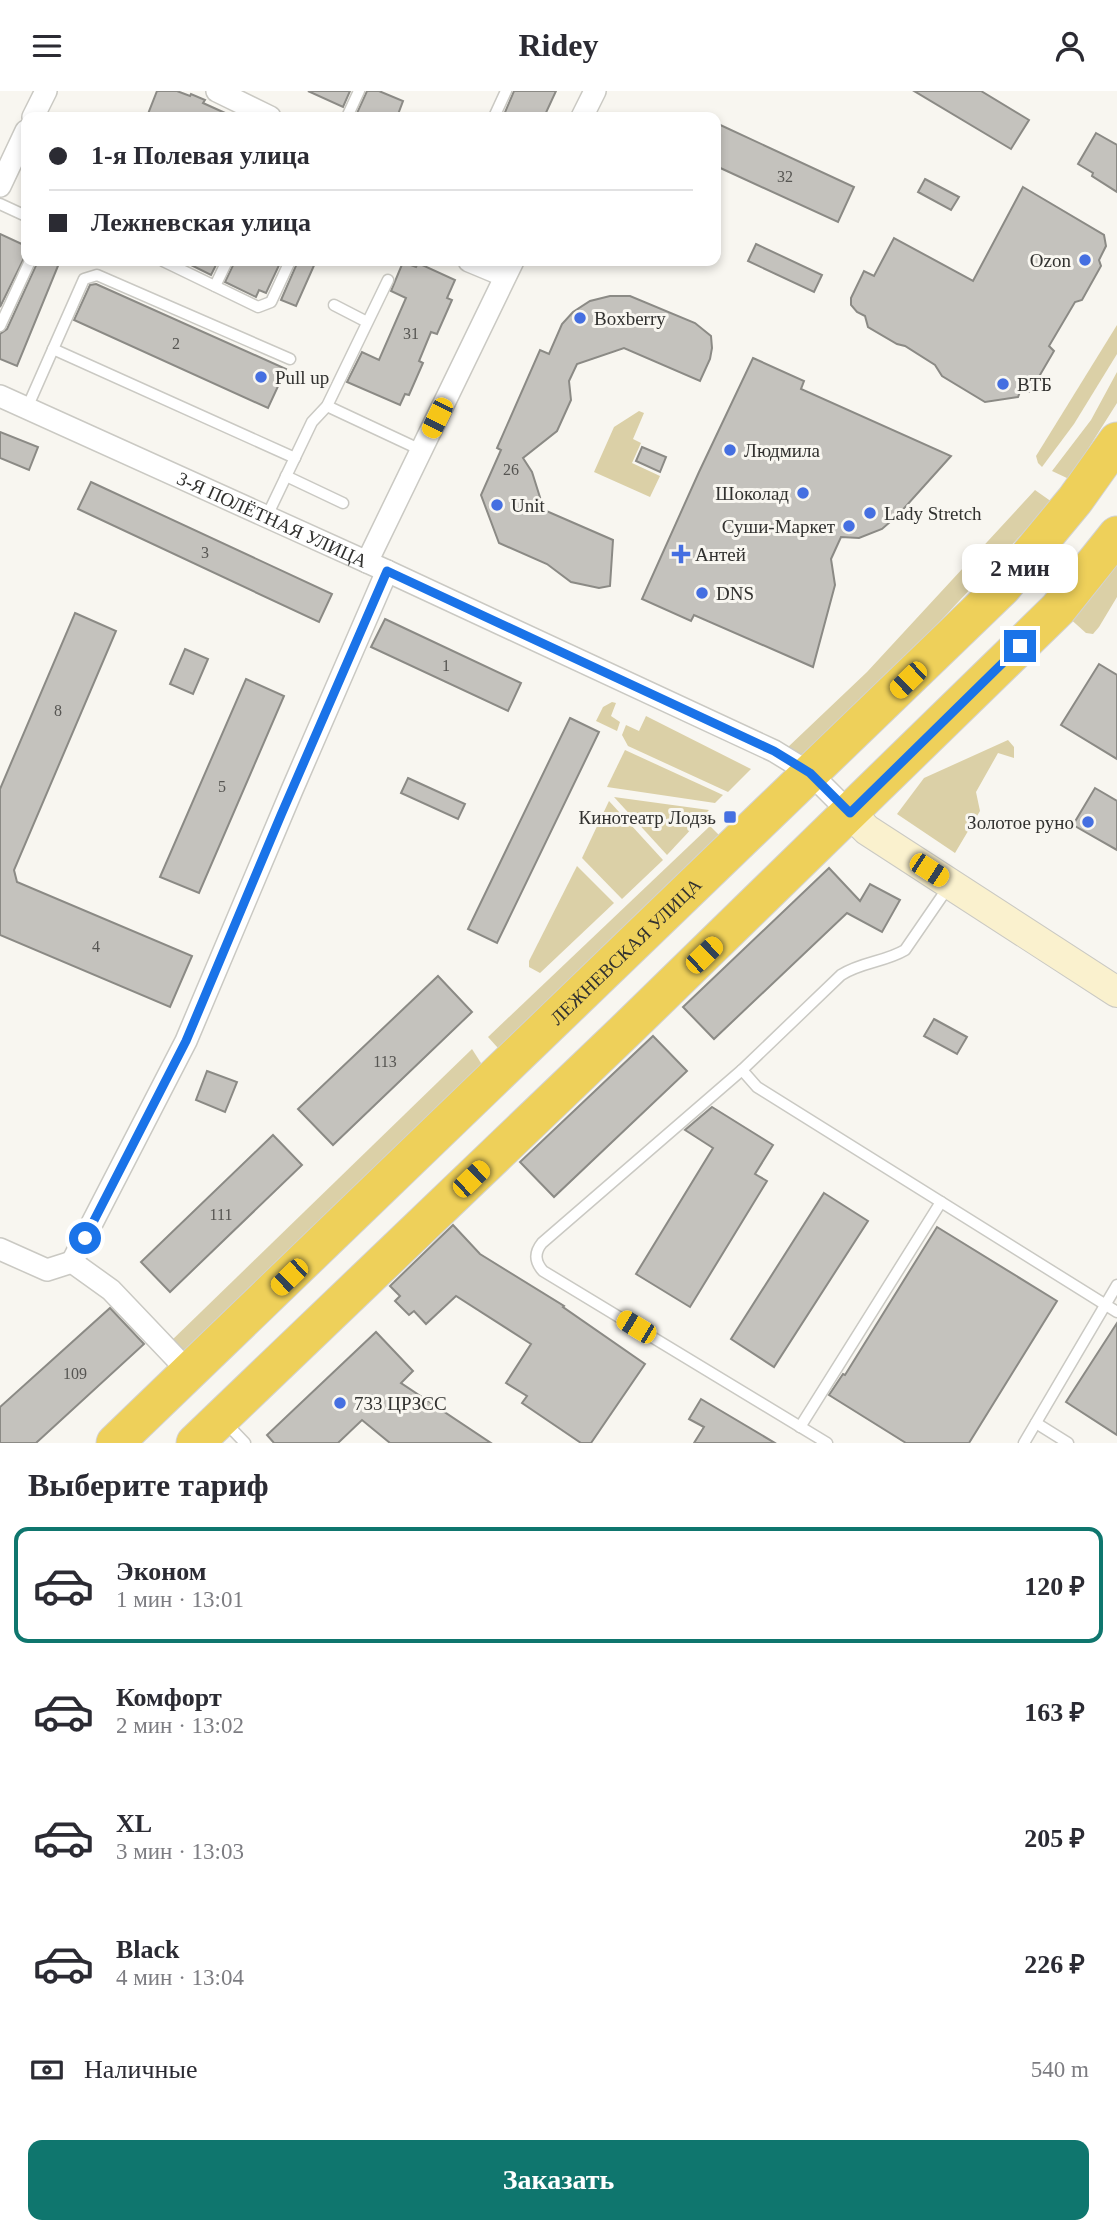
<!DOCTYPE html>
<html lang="ru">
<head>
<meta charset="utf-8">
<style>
  :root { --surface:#fff; --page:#f7f7f7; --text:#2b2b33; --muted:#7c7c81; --line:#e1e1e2; --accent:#0f766e }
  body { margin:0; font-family:"Times New Roman",serif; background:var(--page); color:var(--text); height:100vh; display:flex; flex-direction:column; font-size:26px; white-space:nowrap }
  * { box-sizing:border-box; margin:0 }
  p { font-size:23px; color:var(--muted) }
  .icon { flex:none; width:38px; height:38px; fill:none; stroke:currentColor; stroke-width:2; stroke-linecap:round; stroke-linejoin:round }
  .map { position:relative; height:1352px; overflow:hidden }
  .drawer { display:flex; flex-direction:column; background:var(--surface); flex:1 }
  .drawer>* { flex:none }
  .guide { position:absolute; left:21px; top:21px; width:700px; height:154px; border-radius:14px; box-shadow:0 4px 10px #0003; display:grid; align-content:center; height:154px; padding:0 28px; background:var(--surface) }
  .end { position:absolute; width:32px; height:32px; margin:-16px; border:9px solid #1a73e8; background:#fff; box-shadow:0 0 0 4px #fff }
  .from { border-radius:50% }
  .bubble { position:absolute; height:49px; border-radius:14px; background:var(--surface); box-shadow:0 4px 10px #0003; font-size:23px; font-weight:700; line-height:49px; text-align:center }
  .car { position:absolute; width:21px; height:42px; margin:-21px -10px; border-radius:9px; box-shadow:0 0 5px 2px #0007; background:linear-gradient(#f5c518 24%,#345 0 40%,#f5c518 0 76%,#345 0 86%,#f5c518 0) }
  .guide b { display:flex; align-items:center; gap:24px; height:66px; font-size:26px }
  .guide b+b { border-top:2px solid var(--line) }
  .guide i { width:18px; height:18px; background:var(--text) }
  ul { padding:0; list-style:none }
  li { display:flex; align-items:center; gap:21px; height:116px; margin:0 14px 10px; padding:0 14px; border:4px solid transparent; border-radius:14px }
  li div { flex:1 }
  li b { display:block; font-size:26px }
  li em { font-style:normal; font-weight:700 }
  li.active { border-color:var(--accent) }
  li>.icon { width:63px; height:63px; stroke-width:1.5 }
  h2 { padding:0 28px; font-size:32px; line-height:84px }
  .pay { display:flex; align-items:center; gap:18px; height:77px; padding:0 28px; font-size:26px }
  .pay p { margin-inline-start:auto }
  .button { display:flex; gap:14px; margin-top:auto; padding:14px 28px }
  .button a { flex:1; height:80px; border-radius:14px; background:var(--accent); color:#fff; font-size:28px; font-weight:700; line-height:80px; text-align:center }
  header { display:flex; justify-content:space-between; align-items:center; height:91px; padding:0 28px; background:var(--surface); font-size:32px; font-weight:700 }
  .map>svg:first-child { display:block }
  .green { fill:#dbd0a7 }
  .building { fill:#c4c2bd; stroke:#8b8a85; stroke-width:2 }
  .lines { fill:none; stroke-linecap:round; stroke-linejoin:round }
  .lane-casing { stroke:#cac9c3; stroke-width:13 }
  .street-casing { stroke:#cac9c3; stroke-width:24 }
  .secondary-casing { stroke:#cac9c3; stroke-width:32 }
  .highway-casing { stroke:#d2d2d1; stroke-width:39 }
  .lane { stroke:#fff; stroke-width:10 }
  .street { stroke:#fff; stroke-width:21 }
  .secondary { stroke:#faf1ce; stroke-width:30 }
  .highway { stroke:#eed05a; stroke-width:37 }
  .route { stroke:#1a73e8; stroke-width:9 }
  .poi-dot { fill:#456fe1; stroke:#f8f6f0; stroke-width:2.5 }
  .labels { text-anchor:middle; stroke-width:6; stroke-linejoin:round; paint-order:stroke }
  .number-label { font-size:16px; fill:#565552 }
  .poi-label { font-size:19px; fill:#31312f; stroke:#f8f6f0; text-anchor:start }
  .street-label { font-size:19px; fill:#31312f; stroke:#f8f6f0 }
</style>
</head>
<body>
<header><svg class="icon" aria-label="menu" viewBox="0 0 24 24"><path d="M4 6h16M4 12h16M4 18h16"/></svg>Ridey<svg class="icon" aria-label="person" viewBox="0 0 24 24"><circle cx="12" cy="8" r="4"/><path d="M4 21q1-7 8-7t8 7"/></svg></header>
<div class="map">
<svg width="1117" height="1352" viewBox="0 0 1117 1352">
  <rect width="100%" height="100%" fill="#f8f6f0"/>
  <g class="green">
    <path d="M1117,234v29l-43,70 -32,43 -4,-4 -2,-7z"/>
    <path d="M1117,281v31l-48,76 -17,-8 39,-51z"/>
    <path d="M639,320l5,2 -11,26 8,4 -9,20 28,13 -10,21 -56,-25 20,-45z"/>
    <path d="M1035,399l17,12 -153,163 -94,91 -18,-8 80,-76z"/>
    <path d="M1117,462v44l-18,30 -6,7 -7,-1 -19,-17z"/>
    <path d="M612,611l4,1 -5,13 9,6 -3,9 -21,-10 7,-14z"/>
    <path d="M646,625l105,53 -23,23 -100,-46 -6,-11 4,-10 13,6z"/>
    <path d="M1008,649l6,7v11l-16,-5 -22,39 4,19 -25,42 -58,-39 27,-36z"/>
    <path d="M625,659l98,45 -8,8 -108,-16z"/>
    <path d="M614,706l95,13 -42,45z"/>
    <path d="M609,710l54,59 -41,39 -40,-41z"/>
    <path d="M710,735l12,12 -217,211 -7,-1 -10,-11z"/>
    <path d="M577,775l37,37 -74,70 -11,-6v-6z"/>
    <path d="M472,958l9,14 -3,9 -298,283 -11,-12z"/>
  </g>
  <g class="building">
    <path d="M157,0h20l13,5 1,-2 14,6 -2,3 31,14h-77l-9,-3z"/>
    <path d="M308,0h42l-7,16z"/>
    <path d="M367,0h12l24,10 -6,16h-31l-9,-4z"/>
    <path d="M514,0h42l-12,26h-41z"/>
    <path d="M914,0h67l48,29 -18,29z"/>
    <path d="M716,32l138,64 -16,35 -122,-56z"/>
    <path d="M1096,42l21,12v47l-25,-16 1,-3 -15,-9z"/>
    <path d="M925,88l34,18 -8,13 -33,-18z"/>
    <path d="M1023,96l81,48 2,11 -7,14 2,6 -19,34 -7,2 -26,44 5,5 -24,41h-10l-2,5 -33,5 -43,-26 -7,-11 -30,-19 -8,-2 -29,-17 -3,-11 -8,-4 -6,-7v-7l13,-27 10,5 20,-38 79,43z"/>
    <path d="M0,143l26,12v8l-26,53z"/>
    <path d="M756,153l66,31 -8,17 -66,-31z"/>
    <path d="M38,170h22l-43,105 -17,-7v-25l7,-5z"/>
    <path d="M183,170h35l-7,14z"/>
    <path d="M235,170h46l-15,32 -7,-3 -3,7 -31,-15z"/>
    <path d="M298,170h18l-20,45 -15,-6z"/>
    <path d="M403,171l13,5 2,-4 37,17 -8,18 5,2 -15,34 -6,-2 -12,29 4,2 -14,32 -4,-1 -5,11 -53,-23 15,-30 17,8 27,-62 -15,-7z"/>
    <path d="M96,193l190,85 -18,39 -194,-88 16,-35z"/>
    <path d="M610,205h20l65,27 16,13 1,12 -2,11 -10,22 -76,-33 -47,16 -8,17 2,19 -14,31 -34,27 9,14 12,38 69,30 -3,46 -11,2 -28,-6 -24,-18 -48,-21 -18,-48 20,-45 -4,-2 43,-98 9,4 13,-30 11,-12 17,-11z"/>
    <path d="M753,267l51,23 -3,8 150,67 -53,59 -16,14 -23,9 -18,-1 -10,22 4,26 -22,82 -119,-52 -3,6 -49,-22 57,-127z"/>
    <path d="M0,341l38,15 -9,23 -29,-12z"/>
    <path d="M642,356l24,10 -6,15 -24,-11z"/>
    <path d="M91,391l241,112 -13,28 -241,-113z"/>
    <path d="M75,522l41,18 -102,239 3,12 175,74 -22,51 -170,-72v-146z"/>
    <path d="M385,528l136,64 -13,28 -137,-64z"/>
    <path d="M185,558l23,10 -15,35 -23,-10z"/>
    <path d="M1099,573l18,11v84l-56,-34z"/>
    <path d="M246,588l38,17 -85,197 -39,-16z"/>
    <path d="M570,627l29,14 -102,211 -29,-14z"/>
    <path d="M408,687l57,26 -7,15 -57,-26z"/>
    <path d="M1095,697l22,13v49l-44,-25z"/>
    <path d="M829,777l31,33 10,-17 30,16 -18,32 -35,-19 -133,126 -31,-32z"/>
    <path d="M438,885l34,36 -139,133 -35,-36z"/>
    <path d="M934,928l33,18 -10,17 -33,-18z"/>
    <path d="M653,945l34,35 -133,126 -34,-35z"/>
    <path d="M207,980l30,11 -12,30 -29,-12z"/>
    <path d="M712,1016l61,38 -18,29 12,7 -77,126 -54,-33 77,-126 -28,-18z"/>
    <path d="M273,1044l29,30 -132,127 -29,-30z"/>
    <path d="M824,1102l44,28 -94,146 -43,-28z"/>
    <path d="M453,1134l27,29 84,52 -1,1 82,57 -54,79h-10l-59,-40 5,-7 -21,-13 25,-39 -75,-48 -30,28 -12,-13 -5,4 -14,-14 5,-5 -10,-10z"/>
    <path d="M937,1136l120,74 -88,142h-63l-77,-48 14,-21 2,1z"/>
    <path d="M110,1217l34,36 -108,99h-36v-36z"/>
    <path d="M1117,1232v112l-51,-33z"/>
    <path d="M376,1241l37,39 -12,12 90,60h-101l-28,-23 -24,23h-64l-7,-8z"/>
    <path d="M701,1308l74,44h-81l10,-16 -15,-8z"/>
  </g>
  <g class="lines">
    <defs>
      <g id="lane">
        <path d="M347,26l12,-26"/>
        <path d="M494,26l12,-26"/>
        <path d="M0,113l26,12"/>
        <path d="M163,170l95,46 13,-5 19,-41"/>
        <path d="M215,195l12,-25"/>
        <path d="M334,214l33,17"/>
        <path d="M0,235l30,-65"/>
        <path d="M53,258l242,109"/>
        <path d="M327,315l94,44"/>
        <path d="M27,317l57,-129 13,-4 193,84"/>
        <path d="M286,385l57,27"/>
        <path d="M267,425l45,-94 15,-16 61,-126"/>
        <path d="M742,979l15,17 360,225"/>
        <path d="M225,1331l20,21"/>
        <path d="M1036,1332l32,20"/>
        <path d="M800,1336l141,-225"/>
        <path d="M827,1352l-284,-172c-8,-9 -9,-18 -1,-28l200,-173 99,-95c20,-13 44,-13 64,-25l44,-64"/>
        <path d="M1024,1352l93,-158"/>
      </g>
      <g id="street">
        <path d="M217,0l53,26"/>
        <path d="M33,26l13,-26"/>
        <path d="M582,26l13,-26"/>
        <path d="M0,95l26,-55"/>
        <path d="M469,170l36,15"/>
        <path id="s1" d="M0,305l387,175 387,180 36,22 40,40"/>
        <path d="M367,471l146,-301"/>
        <path d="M0,1158l47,21 25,-8 39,28 79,83"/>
        <path d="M72,1171l114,-221 106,-251 95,-219"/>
      </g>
      <path id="secondary" d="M850,722l17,17 250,162"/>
      <g id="highway">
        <path id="s2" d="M115,1352l887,-855 73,-88 42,-59"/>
        <path d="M195,1352l430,-412 433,-422 59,-74"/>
      </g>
    </defs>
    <use href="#lane" class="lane-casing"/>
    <use href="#street" class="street-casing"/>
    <use href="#secondary" class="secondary-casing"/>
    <use href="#highway" class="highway-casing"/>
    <use href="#lane" class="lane"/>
    <use href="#street" class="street"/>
    <use href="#secondary" class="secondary"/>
    <use href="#highway" class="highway"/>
  </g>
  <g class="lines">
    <path class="route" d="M85,1147l101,-197 95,-226 106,-244 387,180 36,22 40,40 170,-167"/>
  </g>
  <g class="poi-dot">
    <circle cx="1085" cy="169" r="7"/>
    <circle cx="580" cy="227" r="7"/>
    <circle cx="261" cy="286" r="7"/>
    <circle cx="1003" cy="293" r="7"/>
    <circle cx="730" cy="359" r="7"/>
    <circle cx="803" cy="402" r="7"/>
    <circle cx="497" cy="414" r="7"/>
    <circle cx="870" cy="422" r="7"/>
    <circle cx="849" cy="435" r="7"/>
    <path d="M677.5 452.5h7v7h7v7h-7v7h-7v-7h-7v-7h7z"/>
    <circle cx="702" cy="502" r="7"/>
    <rect x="723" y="719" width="14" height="14" rx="3.5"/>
    <circle cx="1088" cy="731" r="7"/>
    <circle cx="340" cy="1312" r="7"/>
  </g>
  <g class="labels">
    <g class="number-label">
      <text x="785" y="91">32</text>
      <text x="411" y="248">31</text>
      <text x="176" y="258">2</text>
      <text x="511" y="384">26</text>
      <text x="205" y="467">3</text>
      <text x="446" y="580">1</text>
      <text x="58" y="625">8</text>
      <text x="222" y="701">5</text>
      <text x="96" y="861">4</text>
      <text x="385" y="976">113</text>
      <text x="221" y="1129">111</text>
      <text x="75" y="1288">109</text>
    </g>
    <g class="poi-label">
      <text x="1071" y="176" text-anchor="end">Ozon</text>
      <text x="594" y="234">Boxberry</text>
      <text x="275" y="293">Pull up</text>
      <text x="1017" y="300">ВТБ</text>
      <text x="744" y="366">Людмила</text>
      <text x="789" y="409" text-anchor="end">Шоколад</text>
      <text x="511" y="421">Unit</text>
      <text x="884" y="429">Lady Stretch</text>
      <text x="835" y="442" text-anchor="end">Суши-Маркет</text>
      <text x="695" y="470">Антей</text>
      <text x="716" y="509">DNS</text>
      <text x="716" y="733" text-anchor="end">Кинотеатр Лодзь</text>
      <text x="1074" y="738" text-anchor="end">Золотое руно</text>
      <text x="354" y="1319">733 ЦРЗСС</text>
    </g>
    <g class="street-label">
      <text dy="7" stroke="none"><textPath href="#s1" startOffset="299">3-Я ПОЛЁТНАЯ УЛИЦА</textPath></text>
      <text dy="7" stroke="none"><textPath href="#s2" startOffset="709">ЛЕЖНЕВСКАЯ УЛИЦА</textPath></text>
    </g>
  </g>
</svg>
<i class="end from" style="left:85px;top:1147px"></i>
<i class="end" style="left:1020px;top:555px"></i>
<div class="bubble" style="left:962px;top:453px;width:116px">2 мин</div>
<i class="car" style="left:437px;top:327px;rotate:206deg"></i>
<i class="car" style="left:908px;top:589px;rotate:226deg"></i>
<i class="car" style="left:929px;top:779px;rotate:123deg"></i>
<i class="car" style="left:704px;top:864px;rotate:46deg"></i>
<i class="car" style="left:471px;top:1088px;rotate:46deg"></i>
<i class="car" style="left:289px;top:1186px;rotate:226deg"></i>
<i class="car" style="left:636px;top:1236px;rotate:301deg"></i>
<div class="guide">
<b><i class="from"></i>1-я Полевая улица</b>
<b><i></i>Лежневская улица</b>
</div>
</div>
<section class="drawer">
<h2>Выберите тариф</h2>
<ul>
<li class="active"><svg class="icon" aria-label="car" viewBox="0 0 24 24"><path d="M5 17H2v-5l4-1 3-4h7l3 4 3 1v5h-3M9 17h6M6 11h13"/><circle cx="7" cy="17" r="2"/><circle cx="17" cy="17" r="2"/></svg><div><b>Эконом</b><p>1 мин · 13:01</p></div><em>120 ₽</em></li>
<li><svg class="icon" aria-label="car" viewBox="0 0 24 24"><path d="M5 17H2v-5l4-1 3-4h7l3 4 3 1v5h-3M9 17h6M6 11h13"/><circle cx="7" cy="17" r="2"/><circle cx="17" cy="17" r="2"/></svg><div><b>Комфорт</b><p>2 мин · 13:02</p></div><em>163 ₽</em></li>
<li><svg class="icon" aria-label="car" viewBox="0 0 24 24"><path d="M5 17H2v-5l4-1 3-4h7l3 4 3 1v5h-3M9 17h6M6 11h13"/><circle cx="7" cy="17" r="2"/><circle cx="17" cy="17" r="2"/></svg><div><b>XL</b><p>3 мин · 13:03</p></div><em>205 ₽</em></li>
<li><svg class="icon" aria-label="car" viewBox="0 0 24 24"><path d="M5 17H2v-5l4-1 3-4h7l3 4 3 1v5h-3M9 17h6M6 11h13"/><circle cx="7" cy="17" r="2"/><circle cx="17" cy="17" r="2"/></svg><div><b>Black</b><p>4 мин · 13:04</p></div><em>226 ₽</em></li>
</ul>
<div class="pay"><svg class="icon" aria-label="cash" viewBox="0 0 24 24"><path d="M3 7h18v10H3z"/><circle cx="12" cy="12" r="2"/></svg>Наличные<p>540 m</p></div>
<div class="button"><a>Заказать</a></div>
</section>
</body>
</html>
